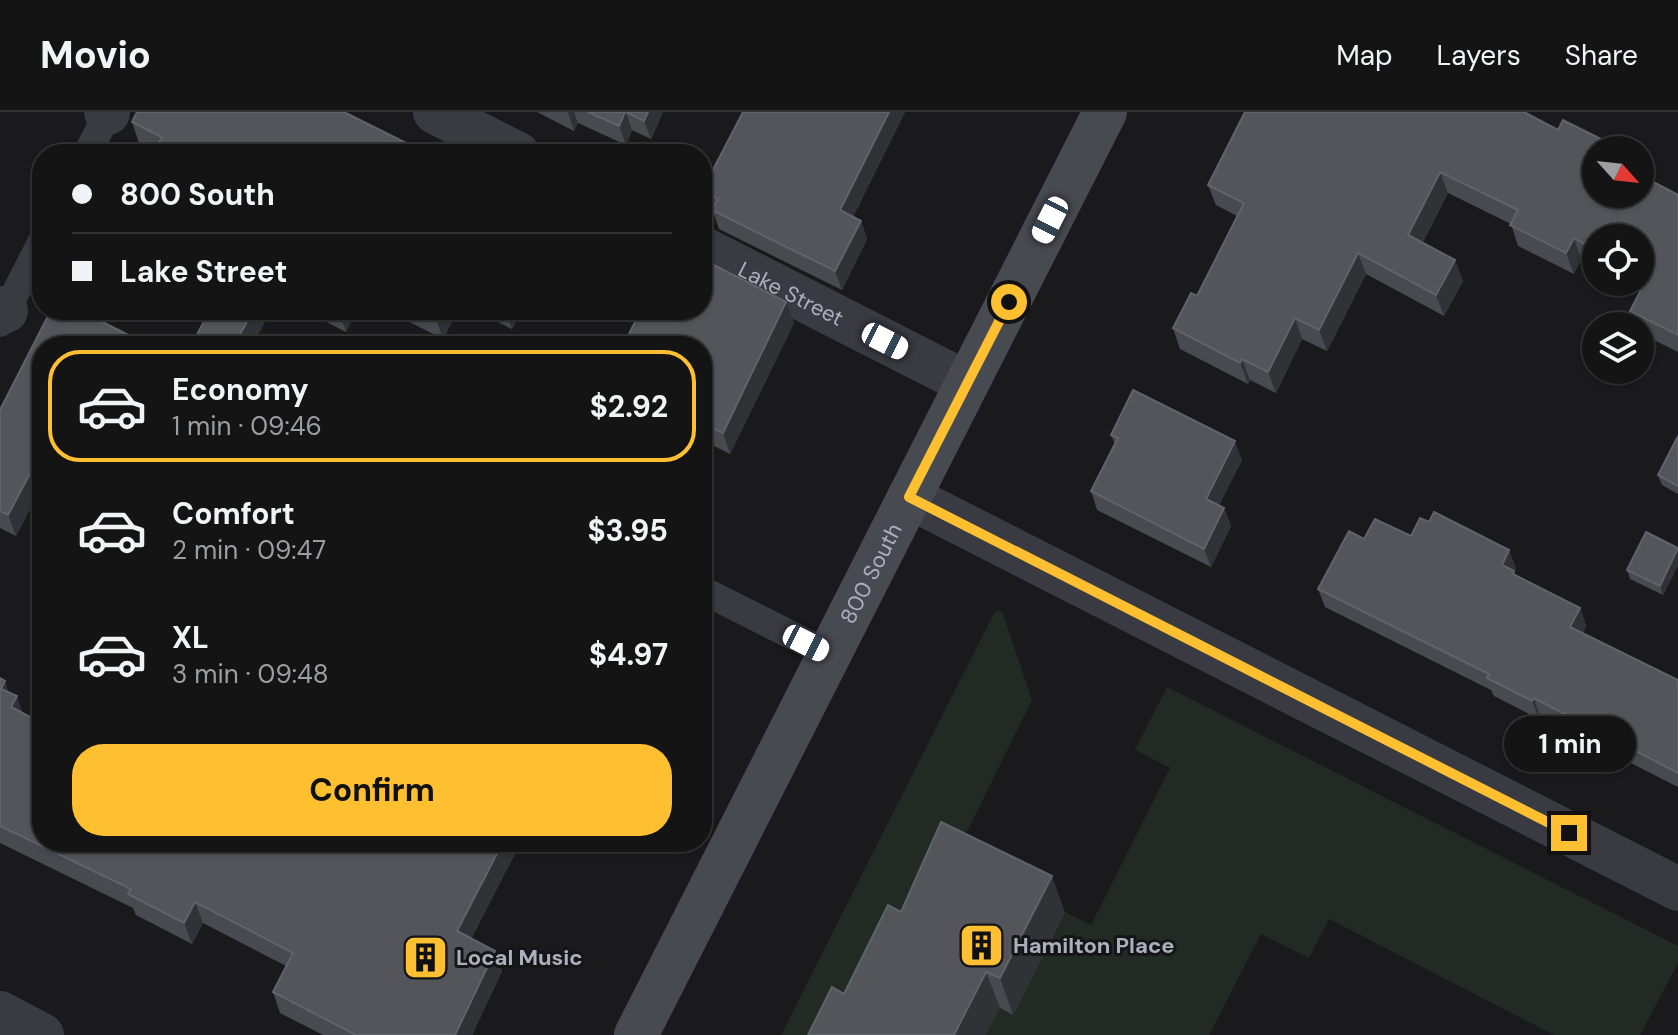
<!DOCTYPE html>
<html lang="en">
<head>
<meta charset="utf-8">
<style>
  :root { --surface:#141415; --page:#1d1d1e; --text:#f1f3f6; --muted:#9d9ea0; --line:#333334; --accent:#fec030 }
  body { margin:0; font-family:"DM Sans",sans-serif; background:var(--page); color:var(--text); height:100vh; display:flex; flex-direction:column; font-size:30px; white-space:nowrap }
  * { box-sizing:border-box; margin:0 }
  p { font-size:26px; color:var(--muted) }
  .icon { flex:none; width:44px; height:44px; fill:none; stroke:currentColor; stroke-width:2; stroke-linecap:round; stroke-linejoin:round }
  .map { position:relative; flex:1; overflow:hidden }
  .side { position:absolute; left:32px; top:224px; width:680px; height:516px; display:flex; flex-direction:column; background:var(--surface); border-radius:32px; box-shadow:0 2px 6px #0004,0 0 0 2px var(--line) }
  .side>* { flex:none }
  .banner { position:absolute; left:32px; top:32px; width:680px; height:176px; border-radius:32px; box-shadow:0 2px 6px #0004,0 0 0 2px var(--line); display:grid; align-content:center; height:176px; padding:0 40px; background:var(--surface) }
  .needle { width:52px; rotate:117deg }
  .controls { position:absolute; left:1582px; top:24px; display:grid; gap:16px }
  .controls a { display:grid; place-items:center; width:72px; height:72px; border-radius:50%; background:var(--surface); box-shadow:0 2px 6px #0004,0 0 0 2px var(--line); font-size:40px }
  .end { position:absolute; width:36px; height:36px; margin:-18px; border:10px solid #fec030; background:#111; box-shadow:0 0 0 4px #111 }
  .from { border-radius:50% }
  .bubble { position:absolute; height:56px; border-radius:28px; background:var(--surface); box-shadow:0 2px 6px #0004,0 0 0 2px var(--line); font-size:26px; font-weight:700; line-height:56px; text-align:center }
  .car { position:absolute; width:24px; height:48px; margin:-24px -12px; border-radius:10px; box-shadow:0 0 6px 2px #0007; background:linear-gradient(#fff 24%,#345 0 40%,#fff 0 76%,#345 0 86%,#fff 0) }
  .banner b { display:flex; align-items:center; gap:28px; height:76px; font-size:30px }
  .banner b+b { border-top:2px solid var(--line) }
  .banner i { width:20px; height:20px; background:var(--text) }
  ul { padding:14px 0 0; list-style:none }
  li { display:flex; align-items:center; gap:24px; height:112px; margin:0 16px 12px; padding:0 24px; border:4px solid transparent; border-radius:32px }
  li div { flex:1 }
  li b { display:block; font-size:30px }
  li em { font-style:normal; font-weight:700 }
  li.current { border-color:var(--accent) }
  li>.icon { width:72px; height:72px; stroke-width:1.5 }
  .button { display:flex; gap:16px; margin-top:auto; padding:16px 40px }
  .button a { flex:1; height:92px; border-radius:32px; background:var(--accent); color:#111; font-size:32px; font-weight:700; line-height:92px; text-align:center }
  header { display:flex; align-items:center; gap:48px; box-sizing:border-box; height:112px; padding:0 40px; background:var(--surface); border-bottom:2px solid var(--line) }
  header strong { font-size:38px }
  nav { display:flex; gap:44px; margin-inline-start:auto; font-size:28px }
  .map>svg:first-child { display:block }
  .green { fill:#212b23 }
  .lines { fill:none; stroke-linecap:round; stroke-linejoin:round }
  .lane { stroke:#3a3b42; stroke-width:28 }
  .street { stroke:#3a3b42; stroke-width:44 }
  .secondary { stroke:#484a52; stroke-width:44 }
  .wall { fill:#484a4f }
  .shaded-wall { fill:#313236 }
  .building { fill:#53555b; stroke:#61636a; stroke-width:2 }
  .route { stroke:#fec030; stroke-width:10 }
  .labels { text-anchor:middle; stroke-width:6; stroke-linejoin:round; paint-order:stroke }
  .street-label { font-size:22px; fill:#acb0bd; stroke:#151517 }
  .poi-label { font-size:22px; font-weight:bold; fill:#acb0bd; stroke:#151517; text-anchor:start }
</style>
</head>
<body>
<header>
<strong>Movio</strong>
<nav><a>Map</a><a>Layers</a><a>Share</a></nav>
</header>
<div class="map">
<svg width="1678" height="923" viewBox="0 0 1678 923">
  <rect width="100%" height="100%" fill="#1a1a1c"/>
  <g class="green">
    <path d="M995,499h7l30,89 -78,158 -114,177h-59z"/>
    <path d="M1167,575l511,259v17l-38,72h-86l-225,-116 -20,39 -48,-24 -52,101h-223l14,-27 13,6 52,-102 26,13 79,-157 -35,-18z"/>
  </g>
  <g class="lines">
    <g class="lane">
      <path d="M87,42l21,-41"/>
      <path d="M0,211l42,-82"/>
      <path d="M702,478l127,64"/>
    </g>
    <g class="street">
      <path d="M106,0l2,1"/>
      <path d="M435,0l83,42"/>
      <path id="s1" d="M702,136l265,135"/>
      <path d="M0,196l6,3"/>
      <path d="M909,385l769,392"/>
      <path d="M0,901l42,22"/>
    </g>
    <path class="secondary" id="s2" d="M636,923l469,-923"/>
  </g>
  <g class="wall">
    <path d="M344,0l-189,39 -16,-8 -7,-21z"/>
    <path d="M537,0h126l-12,27 -19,-9 -6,15 -48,-22 -4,8z"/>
    <path d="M743,0h162l-52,105 8,4 6,18 -25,51 -123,-61 -6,-17 -4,-2 -7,-19z"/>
    <path d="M1245,0l351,82 82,1v157l-38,-19v-7h-5l-5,-15 11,-22 -15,-7h14v-44h-44v29l-15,-8 -7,15 -56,-28 -7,-22 -63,-31 -25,49 32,18 8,21 -19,35 -78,-42 -39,77 -25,-12 -26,54 -26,-13 -2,4 -68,-35 -7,-21 24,-32 40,-80 -21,-11 -8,-20z"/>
    <path d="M69,198h10l71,36h-108v139l-26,51 -16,-8v-118l50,-98 14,7z"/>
    <path d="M303,198h54l-11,22z"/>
    <path d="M386,198h72l-15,29z"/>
    <path d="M473,198h49l-10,19z"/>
    <path d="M794,211l-64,131 -28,-14v-94z"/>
    <path d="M1111,323l131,25 -23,45 5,3 7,18 -20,41 -114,-57 -6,-19 24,-47z"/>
    <path d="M1678,324v58l-16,-9 -4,-10z"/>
    <path d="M1411,424l105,32 -2,4 2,3 64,33 6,18 -3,7 95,47v107l-138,-70 -1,2 -45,-23 -3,-6 -166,-83 -7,-18 46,-50z"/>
    <path d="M1678,436v17l-15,30 -33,-16 -3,-9z"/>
    <path d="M0,566l9,15 8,3 5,17 20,129 219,12 6,-12h254l-50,97 31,32 -30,64h-149l-43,-22 -7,-21 13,-26 -83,-43 -11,21 -56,-29 -3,-7 -133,-65z"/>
    <path d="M901,800h164l-52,103 -13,-7 -156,-14z"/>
  </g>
  <g class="shaded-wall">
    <path d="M568,0h6l4,11 -4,8z"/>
    <path d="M626,0l6,18 -6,15 -7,-19z"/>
    <path d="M648,0h15l-12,27 -7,-18z"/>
    <path d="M889,0h16l-58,117 -7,-19z"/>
    <path d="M1440,60l8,21 -32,63 -8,-21z"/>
    <path d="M861,109l6,18 -25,51 -7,-19z"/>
    <path d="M1574,126l7,21 -7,15 -8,-21z"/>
    <path d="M1358,141l8,21 -39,77 -8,-21z"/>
    <path d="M1455,148l8,21 -19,35 -8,-21z"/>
    <path d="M786,190l8,21 -64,131 -7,-21z"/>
    <path d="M253,198h19l-20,36h-18z"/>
    <path d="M340,198h17l-11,22 -7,-21z"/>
    <path d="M440,198h18l-15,29 -7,-20z"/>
    <path d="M505,198h17l-10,19z"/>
    <path d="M1295,206l7,21 -26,54 -8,-21z"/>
    <path d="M1242,247l8,21 -2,4 -8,-21z"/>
    <path d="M1235,329l7,19 -29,57 -7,-18z"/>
    <path d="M35,352l7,21 -26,51 -8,-21z"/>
    <path d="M1224,396l7,18 -20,41 -7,-18z"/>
    <path d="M1678,436v17l-15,30 -3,-9z"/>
    <path d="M1509,438l7,18 -2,4 7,17 -19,-24z"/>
    <path d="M1580,496l6,18 -9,19 -7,-18z"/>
    <path d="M5,569l7,21 -11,-13z"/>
    <path d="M17,584l7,21 -13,-10z"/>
    <path d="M1534,586l6,19 -1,2 -7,-18z"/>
    <path d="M503,730h18l-57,110 -7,-21z"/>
    <path d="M1052,764l13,36 -52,103 -13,-37z"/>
    <path d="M195,790l8,21 -11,21 -8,-21z"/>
    <path d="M495,839l7,20 -30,64h-17z"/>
    <path d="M986,860l14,36 -14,27h-32z"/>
  </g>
  <g class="building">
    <path d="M137,0h207l84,42h-275l9,-17 -30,-15z"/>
    <path d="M588,0h37l-6,14z"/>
    <path d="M626,0h22l-4,9z"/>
    <path d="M743,0h146l-49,98 21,11 -26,50 -123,-61 6,-11 -16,-8z"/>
    <path d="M1245,0h279l34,18 5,-10 56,28 -1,2h-22v44h44v-19l38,20v140l-48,-24 18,-35 -8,-4v-34h-44v12l-22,-12 -8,15 -56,-28 8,-15 -78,-38 -32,63 47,25 -19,35 -78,-42 -39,77 -24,-12 -27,54 -26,-13 -2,4 -67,-35 18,-35 6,3 47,-93 -36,-18z"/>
    <path d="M702,147l84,43 -63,131 -21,-10v-77h-79l18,-36h61z"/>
    <path d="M69,198h10l71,36h-108v122l-7,-4 -27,51 -8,-4v-101l50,-98 14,7z"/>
    <path d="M210,198h43l-19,36h-43z"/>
    <path d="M418,198h22l-4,9z"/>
    <path d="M1133,278l102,51 -29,58 18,9 -20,41 -113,-58 27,-53 -7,-3z"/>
    <path d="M1678,324v50l-20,-11z"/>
    <path d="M1434,400l75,38 -7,15 12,6 -1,3 67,34 -10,19 108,53v93l-144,-75 -2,3 -45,-23 2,-4 -171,-85 31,-58 15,8 11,-20 36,17 9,-18 9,4z"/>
    <path d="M1646,420l32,16 -18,38 -33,-16z"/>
    <path d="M0,566l5,3 -4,8 16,7 -6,11 31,16v119h196l23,12 6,-12h236l-46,89 38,20 -40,84h-99l-83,-43 20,-39 -98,-51 -11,21 -56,-29 3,-5 -131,-63z"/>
    <path d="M941,710l111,54 -52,102 -14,-6 -32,63h-146l24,-48 12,7 44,-89 13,7z"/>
  </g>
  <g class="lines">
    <path class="route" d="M1009,190l-100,195 660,336"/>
  </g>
  <defs>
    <symbol id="building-square" viewBox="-11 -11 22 22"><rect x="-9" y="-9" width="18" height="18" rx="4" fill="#fec030" stroke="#151517"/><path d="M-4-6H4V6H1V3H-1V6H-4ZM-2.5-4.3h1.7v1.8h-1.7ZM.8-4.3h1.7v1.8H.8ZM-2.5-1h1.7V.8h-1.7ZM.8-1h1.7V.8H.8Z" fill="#111"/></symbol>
  </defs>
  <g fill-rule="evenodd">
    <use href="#building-square" x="956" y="808" width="51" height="51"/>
    <use href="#building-square" x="400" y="820" width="51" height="51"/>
  </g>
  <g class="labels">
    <g class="street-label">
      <text dy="8" stroke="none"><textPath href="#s1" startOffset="100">Lake Street</textPath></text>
      <text dy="8" stroke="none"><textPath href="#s2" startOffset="518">800 South</textPath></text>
    </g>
    <g class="poi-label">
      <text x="1013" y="841">Hamilton Place</text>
      <text x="456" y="853">Local Music</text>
    </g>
  </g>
</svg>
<div class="controls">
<a><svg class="needle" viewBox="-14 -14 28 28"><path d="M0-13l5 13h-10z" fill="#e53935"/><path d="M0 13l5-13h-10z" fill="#9d9ea0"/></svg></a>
<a><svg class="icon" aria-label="locate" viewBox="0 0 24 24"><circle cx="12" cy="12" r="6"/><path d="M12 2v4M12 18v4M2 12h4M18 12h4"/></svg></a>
<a><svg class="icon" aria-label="layers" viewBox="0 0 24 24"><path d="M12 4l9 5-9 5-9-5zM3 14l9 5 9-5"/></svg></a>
</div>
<i class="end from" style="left:1009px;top:190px"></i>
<i class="end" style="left:1569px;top:721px"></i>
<div class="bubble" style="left:1504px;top:604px;width:132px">1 min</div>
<i class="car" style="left:1050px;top:108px;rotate:207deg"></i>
<i class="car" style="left:885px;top:229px;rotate:117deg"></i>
<i class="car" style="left:806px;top:531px;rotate:117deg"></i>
<div class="banner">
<b><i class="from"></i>800 South</b>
<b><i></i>Lake Street</b>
</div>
<section class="side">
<ul>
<li class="current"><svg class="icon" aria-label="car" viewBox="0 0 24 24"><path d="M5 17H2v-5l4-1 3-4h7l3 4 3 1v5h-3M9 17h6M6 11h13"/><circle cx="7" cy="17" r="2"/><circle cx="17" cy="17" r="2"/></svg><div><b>Economy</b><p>1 min · 09:46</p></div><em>$2.92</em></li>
<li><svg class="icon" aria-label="car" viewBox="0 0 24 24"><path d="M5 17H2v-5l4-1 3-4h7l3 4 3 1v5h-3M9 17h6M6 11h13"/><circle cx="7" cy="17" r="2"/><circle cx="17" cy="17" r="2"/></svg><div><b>Comfort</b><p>2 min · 09:47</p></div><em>$3.95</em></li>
<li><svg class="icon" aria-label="car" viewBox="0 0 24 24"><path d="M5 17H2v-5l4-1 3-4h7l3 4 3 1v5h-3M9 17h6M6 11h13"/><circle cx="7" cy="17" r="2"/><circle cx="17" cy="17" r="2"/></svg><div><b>XL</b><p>3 min · 09:48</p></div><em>$4.97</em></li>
</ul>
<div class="button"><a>Confirm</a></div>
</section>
</div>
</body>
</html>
